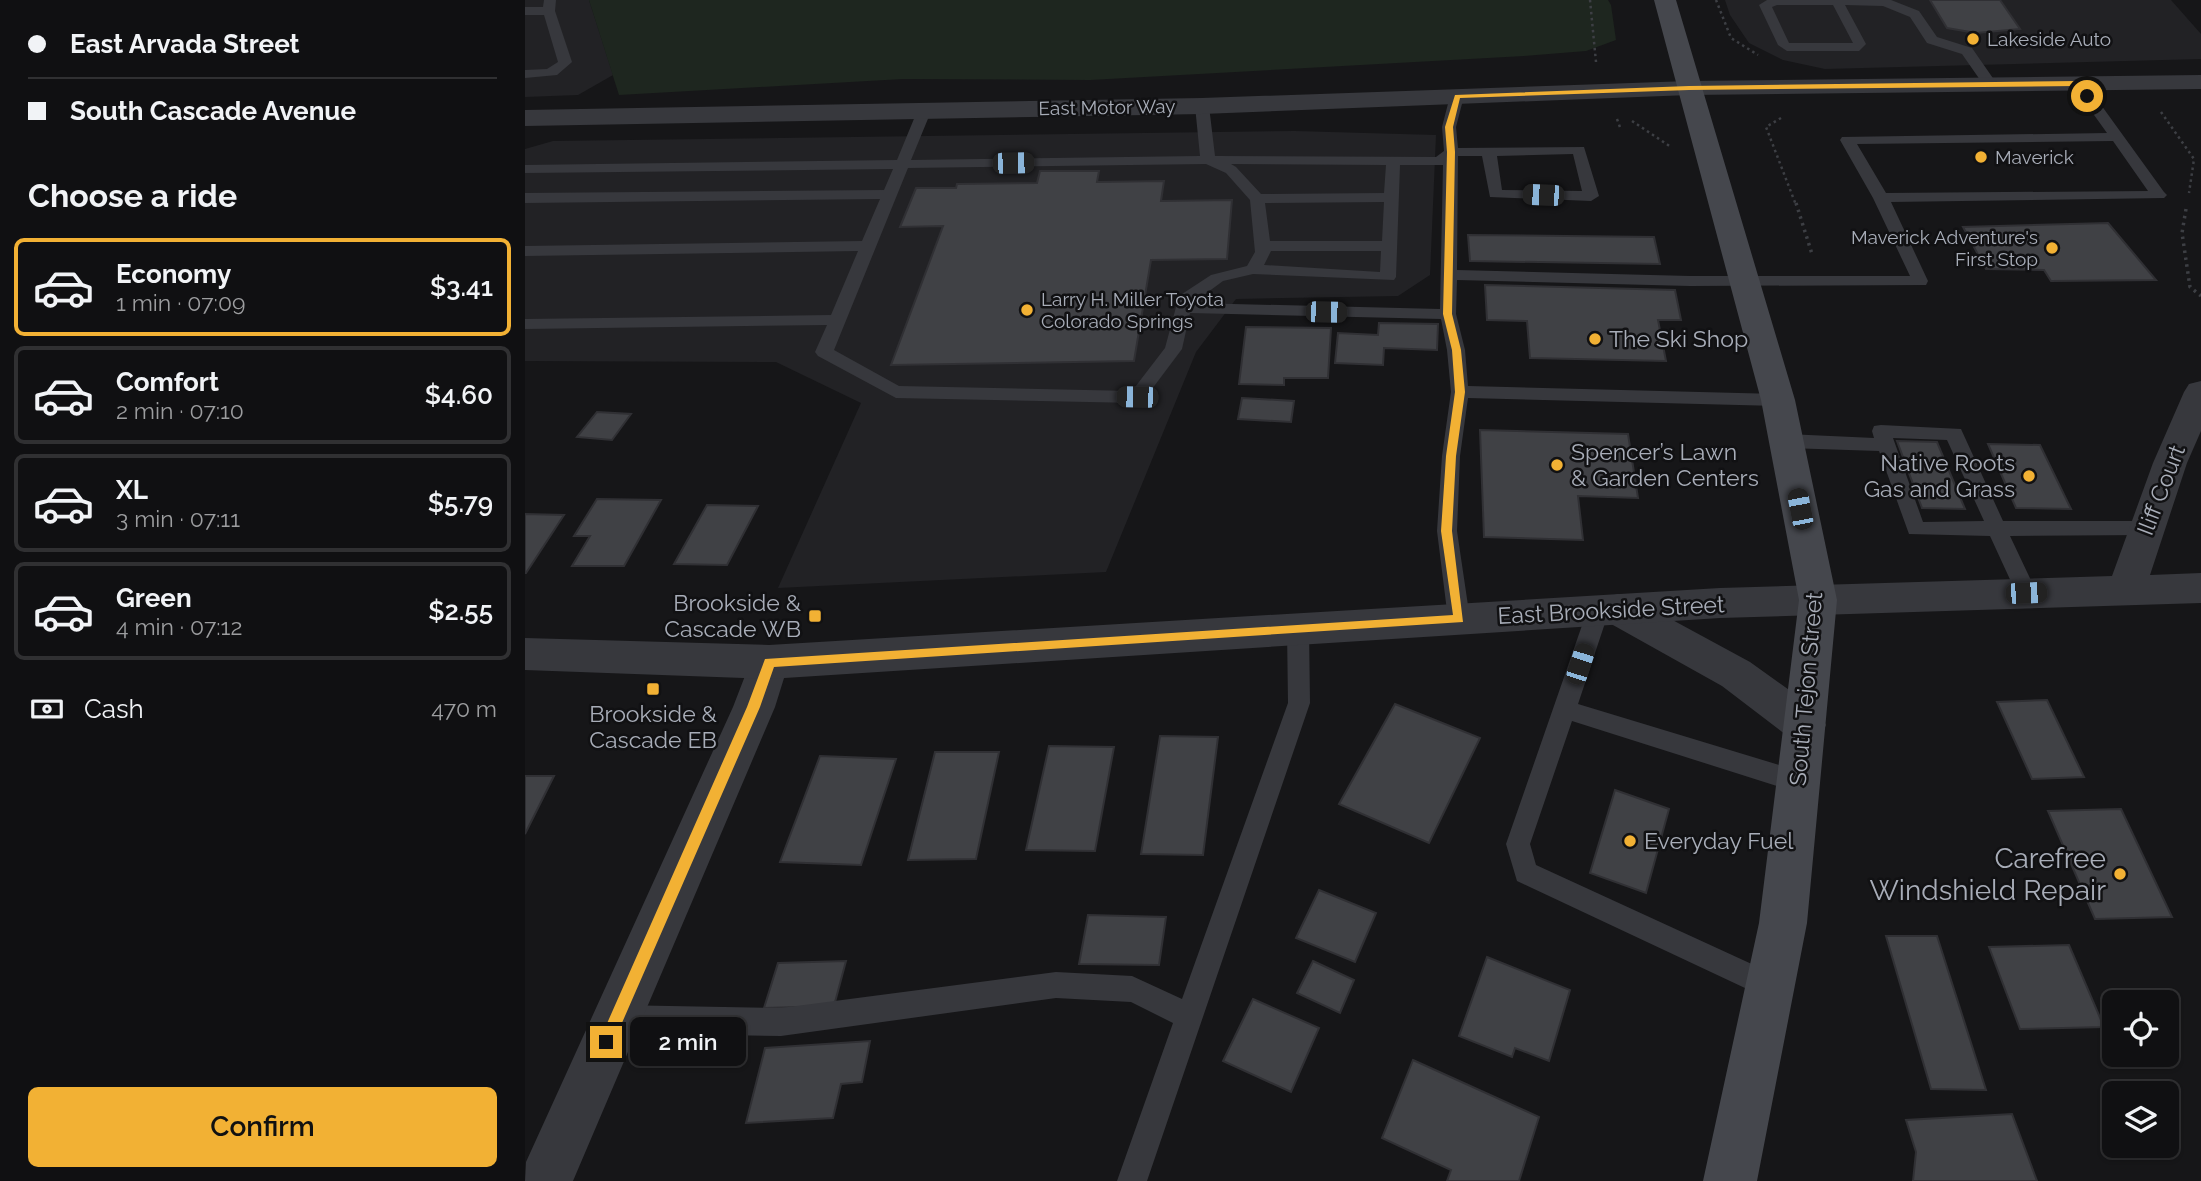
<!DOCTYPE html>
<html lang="en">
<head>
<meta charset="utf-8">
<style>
  :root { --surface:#101012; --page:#1e1e20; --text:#f1f3f6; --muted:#9c9d9f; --line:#303032; --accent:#f2b134 }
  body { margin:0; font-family:Raleway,sans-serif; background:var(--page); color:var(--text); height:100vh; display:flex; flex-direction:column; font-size:26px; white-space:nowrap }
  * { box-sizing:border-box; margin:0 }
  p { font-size:23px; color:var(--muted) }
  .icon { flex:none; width:38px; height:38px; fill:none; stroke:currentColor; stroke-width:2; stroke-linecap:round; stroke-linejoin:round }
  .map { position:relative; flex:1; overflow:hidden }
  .details { display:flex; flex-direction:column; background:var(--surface); width:525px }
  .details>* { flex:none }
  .hud { display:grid; align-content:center; height:154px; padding:0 28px; background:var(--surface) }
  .buttons { position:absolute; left:1577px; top:990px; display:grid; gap:14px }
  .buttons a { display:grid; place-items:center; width:77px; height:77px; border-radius:10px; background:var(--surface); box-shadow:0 2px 5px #0004,0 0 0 2px var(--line); font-size:35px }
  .end { position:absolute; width:32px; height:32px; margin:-16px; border:9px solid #f2b134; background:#111; box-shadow:0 0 0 4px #111 }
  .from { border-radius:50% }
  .bubble { position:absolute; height:49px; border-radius:10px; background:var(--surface); box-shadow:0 2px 5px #0004,0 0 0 2px var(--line); font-size:23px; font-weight:600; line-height:49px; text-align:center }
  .car { position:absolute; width:21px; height:42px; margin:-21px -10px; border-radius:9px; box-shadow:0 0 5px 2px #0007; background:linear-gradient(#222 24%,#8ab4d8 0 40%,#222 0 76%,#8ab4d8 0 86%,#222 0) }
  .hud b { display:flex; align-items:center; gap:24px; height:66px; font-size:26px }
  .hud b+b { border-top:2px solid var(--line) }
  .hud i { width:18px; height:18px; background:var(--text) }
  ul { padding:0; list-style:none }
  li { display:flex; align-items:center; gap:21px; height:98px; margin:0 14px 10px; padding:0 14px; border:4px solid var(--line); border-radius:10px }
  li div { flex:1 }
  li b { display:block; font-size:26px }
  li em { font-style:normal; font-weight:600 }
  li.active { border-color:var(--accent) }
  li>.icon { width:63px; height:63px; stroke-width:1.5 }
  h2 { padding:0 28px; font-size:32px; line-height:84px }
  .pay { display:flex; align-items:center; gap:18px; height:77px; padding:0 28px; font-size:26px }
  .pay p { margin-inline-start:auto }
  .primary-button { display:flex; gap:14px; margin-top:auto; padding:14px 28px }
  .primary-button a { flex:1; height:80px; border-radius:10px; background:var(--accent); color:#111; font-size:28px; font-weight:600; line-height:80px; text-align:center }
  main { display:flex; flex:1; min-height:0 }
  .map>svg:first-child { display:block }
  .built { fill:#222225 }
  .green { fill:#1e261f }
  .building { fill:#404145; stroke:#303034; stroke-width:2 }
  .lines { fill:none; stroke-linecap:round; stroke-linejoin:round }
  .path-far1 { stroke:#3d3f44; stroke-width:2.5; stroke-dasharray:2.5 3.5; stroke-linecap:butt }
  .path { stroke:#3d3f44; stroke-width:3.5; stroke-dasharray:2.5 4.5; stroke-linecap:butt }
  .service { fill:#37383d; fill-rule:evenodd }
  .minor { fill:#37383d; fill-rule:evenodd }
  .tertiary { fill:#37383d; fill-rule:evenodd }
  .secondary { fill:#45474d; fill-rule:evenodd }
  .route { fill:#f2b134 }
  .poi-dot { fill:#f2b134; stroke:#111113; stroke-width:2.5 }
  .labels { text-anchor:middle; stroke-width:5; stroke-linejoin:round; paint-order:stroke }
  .far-poi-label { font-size:19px; fill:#a8adb8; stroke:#111113; text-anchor:start }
  .far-street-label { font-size:19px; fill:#a8adb8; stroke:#111113 }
  .poi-label { font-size:23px; fill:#a8adb8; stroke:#111113; text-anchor:start }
  .street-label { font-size:23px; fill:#a8adb8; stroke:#111113 }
  .near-poi-label { font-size:28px; fill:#a8adb8; stroke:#111113; text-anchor:end }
</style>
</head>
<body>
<main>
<section class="details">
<div class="hud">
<b><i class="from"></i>East Arvada Street</b>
<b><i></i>South Cascade Avenue</b>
</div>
<h2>Choose a ride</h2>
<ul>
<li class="active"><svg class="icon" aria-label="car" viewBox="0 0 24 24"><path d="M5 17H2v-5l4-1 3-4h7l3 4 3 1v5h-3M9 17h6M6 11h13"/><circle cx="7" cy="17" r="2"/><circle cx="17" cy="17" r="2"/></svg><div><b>Economy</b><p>1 min · 07:09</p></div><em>$3.41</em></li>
<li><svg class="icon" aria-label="car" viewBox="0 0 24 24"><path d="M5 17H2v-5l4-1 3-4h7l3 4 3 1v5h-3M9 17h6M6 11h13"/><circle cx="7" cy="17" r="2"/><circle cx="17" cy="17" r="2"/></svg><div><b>Comfort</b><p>2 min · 07:10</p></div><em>$4.60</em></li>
<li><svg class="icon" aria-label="car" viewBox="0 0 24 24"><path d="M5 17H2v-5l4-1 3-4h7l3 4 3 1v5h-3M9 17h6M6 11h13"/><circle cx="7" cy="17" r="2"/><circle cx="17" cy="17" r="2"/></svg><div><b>XL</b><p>3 min · 07:11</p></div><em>$5.79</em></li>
<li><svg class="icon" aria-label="car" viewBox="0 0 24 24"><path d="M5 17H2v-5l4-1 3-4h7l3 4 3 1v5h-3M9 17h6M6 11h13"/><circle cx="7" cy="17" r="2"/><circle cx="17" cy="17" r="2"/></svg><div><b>Green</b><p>4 min · 07:12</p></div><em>$2.55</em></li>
</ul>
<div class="pay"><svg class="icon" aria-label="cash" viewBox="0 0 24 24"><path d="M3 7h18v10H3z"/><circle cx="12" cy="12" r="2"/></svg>Cash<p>470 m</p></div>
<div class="primary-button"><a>Confirm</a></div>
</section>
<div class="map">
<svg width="1676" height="1181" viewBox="0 0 1676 1181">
  <rect width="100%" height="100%" fill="#161618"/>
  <g class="built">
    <path d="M0,0h64l24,75 -35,20 -53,2z"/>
    <path d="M1200,0h446l30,34v25l-376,10 -42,-9 -34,-17 -19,-28z"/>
    <path d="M770,131l141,4 -6,140 -32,21 -162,3 -40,53 -90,220 -328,16 83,-185 -85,-41 -251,-1v-212l28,-8z"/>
  </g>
  <path class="green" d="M64,0h1019l3,5 5,35 -30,11 -62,5 -434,24 -187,-1 -284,16z"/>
  <g class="building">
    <path d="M1405,0h70l20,29 -44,4 -29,-5z"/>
    <path d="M515,171h59l-2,11 67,-1 -3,20 71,-1 -5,59 -76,1 -17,101 -243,4 52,-139 -43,1 16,-39h40l1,-4 80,-1z"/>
    <path d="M1583,223l48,57 -105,1 -7,-11 -58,-1 -23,-42z"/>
    <path d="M943,235l186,2 6,27 -190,-3z"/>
    <path d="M960,285l190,5 6,30h-23l8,41 -136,-3 -3,-37 -40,-1z"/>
    <path d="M854,323l59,1 -1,26 -53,-2 -1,17 -48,-2 3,-30 40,2z"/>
    <path d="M721,327l85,1 -3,50h-44v7l-45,-1z"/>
    <path d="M717,398l52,3 -3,21 -53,-3z"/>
    <path d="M72,412l34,2 -19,26 -35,-3z"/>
    <path d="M955,430l148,4 10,64 -60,-2 5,44 -99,-3z"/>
    <path d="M1372,441l40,1 28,67 -43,-1z"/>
    <path d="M1463,444l52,1 31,64 -55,-1z"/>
    <path d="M72,499l64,1 -37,66h-52l18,-30h-16z"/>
    <path d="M182,505l51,1 -31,59 -53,-1z"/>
    <path d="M0,514l39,1 -38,58h-1z"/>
    <path d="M1522,700l37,77 -52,2 -35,-77z"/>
    <path d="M870,704l85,34 -51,105 -90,-39z"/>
    <path d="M635,736l58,1 -15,118 -62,-1z"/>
    <path d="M524,746l65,1 -19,104 -69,-1z"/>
    <path d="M410,752h64l-23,107 -68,1z"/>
    <path d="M295,756l76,3 -35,106 -81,-3z"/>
    <path d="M0,776h29l-29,58z"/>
    <path d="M1090,790l54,19 -23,84 -56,-20z"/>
    <path d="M1596,809l51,108 -77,2 -47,-108z"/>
    <path d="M794,890l57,23 -21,49 -59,-24z"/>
    <path d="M563,915l78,2 -7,48 -80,-1z"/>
    <path d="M1361,936h51l49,154 -55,-1z"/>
    <path d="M1544,945l35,82 -84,2 -31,-82z"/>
    <path d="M962,957l83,33 -21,71 -34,-13 -3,9 -53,-21z"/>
    <path d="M321,961l-12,45 -70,2 14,-45z"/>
    <path d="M788,961l41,19 -14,33 -43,-20z"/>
    <path d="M728,999l66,29 -28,64 -68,-31z"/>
    <path d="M345,1041l-8,41 -21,2 -8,34 -87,5 19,-75z"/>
    <path d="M888,1060l126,57 -20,64h-72l4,-11 -69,-32z"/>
    <path d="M1487,1114l25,67h-124l3,-29 -10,-32z"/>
  </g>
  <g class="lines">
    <g class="path-far1">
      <path d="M1065,0l6,62"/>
      <path d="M1191,0l15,38 27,17"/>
      <path d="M1636,112l33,47 -5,34"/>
      <path d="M1256,118l-15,9 30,78"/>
      <path d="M1092,119l4,11"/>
      <path d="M1107,121l39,26"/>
    </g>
    <g class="path">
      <path d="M1271,203l16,51"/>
      <path d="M1661,209l-4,24 8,54 11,9"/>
    </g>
    <g class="service">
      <path d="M19,0h12l-1,11 17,51 -15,13 -32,3v-8l22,-1 11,-7 -14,-47h-19v-8h18z"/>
      <path d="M1242,0h124l28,11 18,26 35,11 25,36 -2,3h-10l-23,-33 -35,-11 -17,-26 -27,-11 -38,-1 21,39 -7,7h-72l-9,-6 -19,-40zM1252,5h56l20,38h-64l-17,-36z"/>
      <path d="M1553,79l5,1 81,112 3,3 -3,3 -273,4 37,79 -2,4 -236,1 -233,-6 -1,34 9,36 3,36 310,8 9,6 -9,6 -310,-8 -8,58 -3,75 13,88 -3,6 -8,2 -8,-2 -3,-6 -11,-88 5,-75 9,-64 -4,-42 -6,-31 -251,-6 -8,36 -39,52 -6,2 -241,-5 -78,-42 -3,-4 12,-27 -302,4v-10l306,-4 27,-64 -333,5v-10l337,-5 18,-42 -355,4v-10l359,-3 9,-21 -368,4v-8l372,-5 21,-51 7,-4 7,4 -21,51 289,-4 -5,-50 7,-4 7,4 6,50 221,1 8,-6 -2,-24 8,-31 7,-4 7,4 -8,31 2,21 126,-1 15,49 -8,5 -101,-4 -8,-41h-24l-1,114 233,6h220l-37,-78 -33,-58 2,-3 265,-4 -36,-50zM1588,141l35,50 -262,2 -29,-49zM1048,154l9,37 -80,-1 -5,-34zM681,164l20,9 24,27 5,52 -8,14 -36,9 -32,21 -14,52 -33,43 -233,-5 -65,-36 74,-182zM706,164l155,1 -2,28 -123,1 -25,-27zM875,165h43l-3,144 -247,-6 30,-22 30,-7 141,6 2,-3zM859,202l-2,39h-112l-5,-38zM746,251h110l-1,21 -116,-7z"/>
      <path d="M1356,425l80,4 42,92h143l7,2 3,5 -3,5 -7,2 -136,1 27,57 -4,6 -7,2 -7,-2 -29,-63 -81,-2 -30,-83 -92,-3 -7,-2 -2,-5 2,-5 7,-2 87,4 -2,-7 2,-5zM1368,438l54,2 37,81 -61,1z"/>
      <path d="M1073,603l8,2 3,6 -31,93 221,67 8,4 4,7 -4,7 -8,4 -227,-72 -42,123 6,21 246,113 3,9 -3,9 -10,4 -10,-4 -245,-115 -11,-37 81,-233 3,-6z"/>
      <path d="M773,620l8,3 3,6 1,74 -163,478h-30l56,-158 -42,-21 -75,-4 -275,38 -165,-3 -10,-4 -4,-10 4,-10 10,-4 165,3 275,-36 76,4 50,23 106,-296 -1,-74 3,-6z"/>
    </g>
    <g class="minor">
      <path d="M1676,381v50l-14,32 -37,112 51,-2v30l-383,12 -14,-4 -5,-11 5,-11 14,-4 294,-9 41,-113 31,-71 5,-8z"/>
      <path d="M1093,594l14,4 118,64 70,50 6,13 -6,13 -15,5 -15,-5 -68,-52 -118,-66 -6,-11 6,-11z"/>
      <path d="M244,645l14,5 6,12 -14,45 -202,474h-48l1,-19 207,-455 22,-57z"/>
    </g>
    <g class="tertiary">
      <path d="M1676,75v14l-512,6 -487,19 -677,12v-16l677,-12 487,-17z"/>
      <path d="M1293,585l14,4 5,11 -5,11 -14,4 -98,3 -951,61 -244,-9v-32l244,7 951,-57z"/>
    </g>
    <path class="secondary" d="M1129,0h22l119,400 42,200 -30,323 -50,258h-54l56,-258 40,-323 -38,-200z"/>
  </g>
  <path class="route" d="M1553,81l12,16h-5l-9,-11 -387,4 -229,8 -7,29 2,25 -3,162 9,36 4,42 -9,64 -4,75 11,91 -689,45 -14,40 -149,341 -5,2 -5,-2 -2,-6 2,-5 146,-330 18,-48 688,-44 -12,-84 5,-75 9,-64 -3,-42 -9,-36 4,-162 -2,-25 10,-32 234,-9z"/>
  <g class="poi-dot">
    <circle cx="1448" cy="39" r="7"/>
    <circle cx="1456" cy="157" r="7"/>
    <circle cx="1527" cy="248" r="7"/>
    <circle cx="502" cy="310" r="7"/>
    <circle cx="1070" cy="339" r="7"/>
    <circle cx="1032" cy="465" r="7"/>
    <circle cx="1504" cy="476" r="7"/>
    <rect x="283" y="609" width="14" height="14" rx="3.5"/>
    <rect x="121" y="682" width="14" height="14" rx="3.5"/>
    <circle cx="1105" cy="841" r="7"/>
    <circle cx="1595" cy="874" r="7"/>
  </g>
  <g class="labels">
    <g class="far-poi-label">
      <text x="1462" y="46">Lakeside Auto</text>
      <text x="1470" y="164">Maverick</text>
      <text x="1513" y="244" text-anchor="end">Maverick Adventure's<tspan x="1513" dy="22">First Stop</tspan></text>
      <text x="516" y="306">Larry H. Miller Toyota<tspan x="516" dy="22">Colorado Springs</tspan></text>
    </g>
    <g class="far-street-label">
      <text transform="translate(582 107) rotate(-1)" y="7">East Motor Way</text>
    </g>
    <g class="poi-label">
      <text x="1084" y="347">The Ski Shop</text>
      <text x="1046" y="460">Spencer’s Lawn<tspan x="1046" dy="26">&amp; Garden Centers</tspan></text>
      <text x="1490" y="471" text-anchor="end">Native Roots<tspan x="1490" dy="26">Gas and Grass</tspan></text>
      <text x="276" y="611" text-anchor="end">Brookside &amp;<tspan x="276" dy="26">Cascade WB</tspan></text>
      <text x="128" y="722" text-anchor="middle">Brookside &amp;<tspan x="128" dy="26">Cascade EB</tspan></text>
      <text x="1119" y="849">Everyday Fuel</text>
    </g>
    <g class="street-label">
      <text transform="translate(1636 490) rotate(-69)" y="8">Iliff Court</text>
      <text transform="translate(1086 610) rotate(-3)" y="8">East Brookside Street</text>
      <text transform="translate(1281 689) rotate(-85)" y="8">South Tejon Street</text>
    </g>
    <g class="near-poi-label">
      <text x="1581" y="868">Carefree<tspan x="1581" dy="32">Windshield Repair</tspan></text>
    </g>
  </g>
</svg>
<div class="buttons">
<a><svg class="icon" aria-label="locate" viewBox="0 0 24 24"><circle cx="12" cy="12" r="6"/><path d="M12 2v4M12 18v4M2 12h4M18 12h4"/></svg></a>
<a><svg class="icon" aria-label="layers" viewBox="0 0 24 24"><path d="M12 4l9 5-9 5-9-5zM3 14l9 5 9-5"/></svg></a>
</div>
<i class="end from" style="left:1562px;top:96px"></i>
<i class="end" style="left:81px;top:1042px"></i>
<div class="bubble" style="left:105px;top:1017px;width:116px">2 min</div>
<i class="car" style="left:488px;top:163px;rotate:89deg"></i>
<i class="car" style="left:1018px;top:195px;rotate:272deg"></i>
<i class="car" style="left:801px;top:312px;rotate:91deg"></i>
<i class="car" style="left:612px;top:397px;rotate:271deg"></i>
<i class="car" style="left:1275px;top:509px;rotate:349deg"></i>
<i class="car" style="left:1501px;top:593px;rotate:88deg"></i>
<i class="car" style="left:1055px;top:664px;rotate:18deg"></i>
</div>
</main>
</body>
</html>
